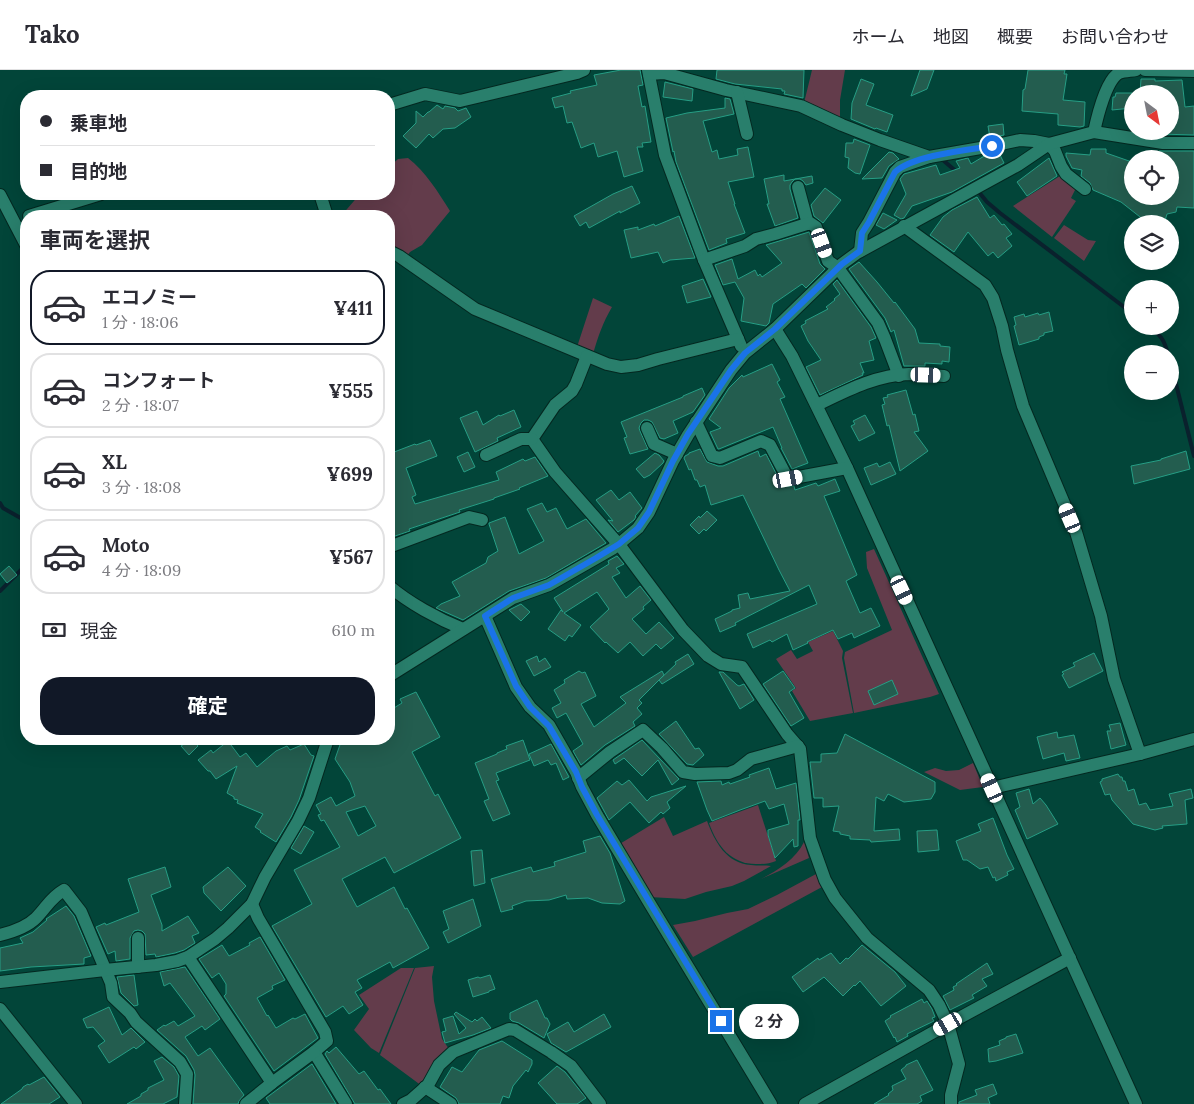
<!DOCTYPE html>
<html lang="ja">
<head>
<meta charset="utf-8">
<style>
  :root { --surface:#fff; --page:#f7f7f7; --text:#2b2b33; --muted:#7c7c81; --line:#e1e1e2; --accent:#111827 }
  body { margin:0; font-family:Lora,"Noto Sans JP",serif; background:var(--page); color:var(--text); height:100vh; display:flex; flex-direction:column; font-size:19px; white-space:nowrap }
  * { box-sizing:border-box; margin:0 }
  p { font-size:16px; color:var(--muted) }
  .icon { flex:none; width:28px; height:28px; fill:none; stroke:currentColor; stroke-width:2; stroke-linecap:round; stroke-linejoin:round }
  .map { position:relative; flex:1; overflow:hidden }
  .details { position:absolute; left:20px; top:140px; width:375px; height:535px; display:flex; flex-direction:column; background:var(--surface); border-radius:20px; box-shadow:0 5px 20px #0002 }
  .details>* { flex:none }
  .top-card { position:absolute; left:20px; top:20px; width:375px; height:110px; border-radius:20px; box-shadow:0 5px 20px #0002; display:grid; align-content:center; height:110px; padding:0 20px; background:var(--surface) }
  .needle { width:32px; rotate:148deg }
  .controls { position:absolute; left:1124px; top:15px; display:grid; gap:10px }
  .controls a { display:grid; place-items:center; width:55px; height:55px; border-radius:50%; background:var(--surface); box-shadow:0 5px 20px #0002; font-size:25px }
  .end { position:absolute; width:22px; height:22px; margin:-11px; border:6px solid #1a73e8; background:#fff; box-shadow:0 0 0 2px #fff }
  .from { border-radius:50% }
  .bubble { position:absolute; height:35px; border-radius:18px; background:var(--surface); box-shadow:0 5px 20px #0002; font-size:16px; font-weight:700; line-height:35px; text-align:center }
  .car { position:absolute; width:15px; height:30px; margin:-15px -8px; border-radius:6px; box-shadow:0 0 4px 1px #0007; background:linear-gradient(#fff 24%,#345 0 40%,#fff 0 76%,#345 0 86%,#fff 0) }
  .top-card b { display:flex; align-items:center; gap:18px; height:48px; font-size:19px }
  .top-card b+b { border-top:1px solid var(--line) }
  .top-card i { width:12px; height:12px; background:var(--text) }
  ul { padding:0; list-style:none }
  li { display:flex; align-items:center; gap:15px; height:75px; margin:0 10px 8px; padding:0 10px; border:2px solid var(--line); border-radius:20px }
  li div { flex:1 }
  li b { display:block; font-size:19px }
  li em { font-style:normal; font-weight:700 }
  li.selected { border-color:var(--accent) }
  li>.icon { width:45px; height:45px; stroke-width:1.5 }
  h2 { padding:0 20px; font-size:22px; line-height:60px }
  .pay { display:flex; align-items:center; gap:12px; height:55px; padding:0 20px; font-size:19px }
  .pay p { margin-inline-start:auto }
  .primary-button { display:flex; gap:10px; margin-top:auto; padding:10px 20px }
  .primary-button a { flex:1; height:58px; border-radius:20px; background:var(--accent); color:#fff; font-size:20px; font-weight:700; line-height:58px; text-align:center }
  header { display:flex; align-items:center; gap:30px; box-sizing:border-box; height:70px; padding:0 25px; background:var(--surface); border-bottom:1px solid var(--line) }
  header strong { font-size:24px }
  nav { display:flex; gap:28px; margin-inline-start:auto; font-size:18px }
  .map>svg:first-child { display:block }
  .green { fill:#633c4b }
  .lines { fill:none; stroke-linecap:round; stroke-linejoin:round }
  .stream { stroke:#0a212d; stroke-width:4 }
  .building { fill:#235d4f; stroke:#269e85; fill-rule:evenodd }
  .street-casing { stroke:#042820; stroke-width:14 }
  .street { stroke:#297f6c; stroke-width:12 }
  .route { stroke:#1a73e8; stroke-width:6 }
</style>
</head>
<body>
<header>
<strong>Tako</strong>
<nav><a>ホーム</a><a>地図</a><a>概要</a><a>お問い合わせ</a></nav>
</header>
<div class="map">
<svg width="1194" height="1034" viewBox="0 0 1194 1034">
  <rect width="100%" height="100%" fill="#024539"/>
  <g class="green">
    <path d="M812,0h33l-5,30v20l-36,-17z"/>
    <path d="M408,88c18,14 30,34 42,53l-28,34 -12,7 -3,4 -18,-9v-31h-48l19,-22h29v-27l9,-8z"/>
    <path d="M1060,106l16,12 -5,10 5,3 -24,36 -39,-31z"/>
    <path d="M1064,155l24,15 8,1 -12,20 -30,-23z"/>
    <path d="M593,228l19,9c-9,15 -14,30 -19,47l-16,-7z"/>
    <path d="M874,479l65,145 -9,3 -76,16 -10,-55 1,-6 47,-22 -25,-62 -1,-16z"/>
    <path d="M833,561l10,20 -1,7 11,55 -43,8 -18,-30 4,-3 -20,-29 15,-9 6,9 16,-8 -5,-9z"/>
    <path d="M973,693l10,24 -23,3 -36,-18 11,-4 11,3 13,-1z"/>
    <path d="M758,735l18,56c-7,3 -12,3 -20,3 -25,0 -39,-18 -47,-41z"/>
    <path d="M664,747l9,19 34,-15c8,21 19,42 44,44 7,1 13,0 20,1l-27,15 -12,5 -26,6 -21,7 -36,-2 -31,-52z"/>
    <path d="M804,772l5,16 -48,21c16,-8 35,-20 43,-37z"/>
    <path d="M816,804l6,13 -129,70 -20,-32 22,-4 32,-8 21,-4 29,-14z"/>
    <path d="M434,896l-2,11 2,24 8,38 7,10 -27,37 -42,-31 35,-87z"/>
    <path d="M401,898h13l-35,85 -8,-5 -17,-18 15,-21 -10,-14z"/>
  </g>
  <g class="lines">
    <g class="stream">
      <path d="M942,87l2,4 14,12"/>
      <path d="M978,121l9,11 13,11 132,100"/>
      <path d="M1149,256c12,10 15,13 19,28"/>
      <path d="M1170,290l24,96"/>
      <path d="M0,433l3,5 23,13"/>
      <path d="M0,521l26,-26"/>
    </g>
  </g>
  <g class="building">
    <path d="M621,0h19l3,15 -5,1 4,21 3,-1 6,36 -9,1 1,4h-6l6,24 -19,6 -7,-26 -19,6 -4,-14 -13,5 -9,-26 -5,1 -4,-17 -8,2 -3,-10 19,-5 -1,-2 27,-6 -3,-10z"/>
    <path d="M717,0h87l-1,28 -19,-4 1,-3h-3v-2l-47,-5 -19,-5z"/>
    <path d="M920,0h14l-7,19 -16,7z"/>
    <path d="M1028,0h37l-1,4h3l-4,26 22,2 -1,24 -4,1 -22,-2v-11l-36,-3 1,-21 2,-1z"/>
    <path d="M861,9l13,5 -8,21 27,10 -6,17 -11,-4 -1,1 -24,-10 1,-16z"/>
    <path d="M1141,9h14v2l27,-1 3,27 9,-1v29l-35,-1v-3h11v-6h5l-2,-21h-3v-10h-30z"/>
    <path d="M665,12l28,7 -1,12 -29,-4z"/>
    <path d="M1116,23h16v15l-20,2 1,-13h2z"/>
    <path d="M725,28l5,1 4,15 -31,7 9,31 5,-2 2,9 19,-4 -1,-6 11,-2 6,30 -26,5 7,22h-1l11,29 -19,6 1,4 -18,7 -33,-88 -2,-11 -1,1 -7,-34 21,-5 38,-5z"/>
    <path d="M437,35l6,4 2,-3 10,2 3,3 8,-3 5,9 -16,11 -12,1 -10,9 -4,-4 -13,14 -13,-12 13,-13v-12l7,6 5,-5h1z"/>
    <path d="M1003,54l1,11 -14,3 -2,-12z"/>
    <path d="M854,69l16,6 -10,29 -5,-1 -7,-5 1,-10 -4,-1 1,-14h7z"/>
    <path d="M1091,79h15v4l26,9v34h38v-37h-11v-8h35v57l-17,-1 -1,5 -9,2 -3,10h-15l-28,-22 -28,-12 -3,-7 -9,-7 1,-6 -10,-2 -6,-12v-3l24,2z"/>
    <path d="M889,82l4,1 6,6 -10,7 -7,12 -20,1z"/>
    <path d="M999,83l5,10 -52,29 -40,14 -8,12 -3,1 -7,-4 12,-21 -6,-15 4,-5 32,-9 4,10 20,-7 -4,-7 12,-3 3,6 15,-9z"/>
    <path d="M1049,88l8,18 -30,20 -10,-14z"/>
    <path d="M784,105v6l28,-5 1,7 -7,2 -3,-4 -3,-2h-5l-3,3 -2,3v4l8,29 -23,8 -8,-22h2l-5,-25z"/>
    <path d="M632,116l8,17 -20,10v-2l-31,17 -3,-6 -6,4 -6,-10 39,-22z"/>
    <path d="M825,118l16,12 -18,23 -9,-7 -3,-11z"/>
    <path d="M977,127l13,21 4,-3 8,10 2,-1 8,10 -6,4 6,8 -14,12 -5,-6 -5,4 -20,-24 -14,20 -24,-17 13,-18 9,-7z"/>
    <path d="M883,143l14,7 -13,9 -8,-4z"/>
    <path d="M679,146l16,42 -25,2 -7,3 -5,-11 -27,6 -7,-28 14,-3v3l16,-6 1,2z"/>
    <path d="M809,162l11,32 5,5 -19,19 -4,-4 -29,20 -4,19 -3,3 -25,-5 3,-23 -9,-16 -12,3 -8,-20 17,-6 6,20 17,-9 3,6 2,-2 2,3 20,-14 -16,-18z"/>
    <path d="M859,192l18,20 17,21 1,-1 20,27 4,14 21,1v2l10,1 -1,15 -7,-1v3l-17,-1v3h-21l-10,-36 -3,2 -6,-14 -36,-49z"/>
    <path d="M703,209l8,18 -24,6 -5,-17z"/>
    <path d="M837,210l34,47 5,11 -7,3 5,19 -14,3 4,10h-2l1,2 -43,20 -14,-28 15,-7 -13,-19 -7,-15 5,-3 -1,-2 23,-12 -2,-2 9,-7 -1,-1 6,-5 -7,-10z"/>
    <path d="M1049,242l4,19 -9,2v2l-5,2v2l-20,6 -5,-19 2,-1 -2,-8 10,-3 1,3 13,-4 1,2z"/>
    <path d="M772,294l8,16 -3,2 8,15 -5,2 28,64 -16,6 -11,-21h1l-9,-21 -54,22h-1l-8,-17 11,-4 -12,-9 20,-31 13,-13 1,2z"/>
    <path d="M702,318l3,7 -12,17 -20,9 5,12 -14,6 -4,-1 -8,-16 -4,-2h-4l-3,3 -2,5 1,3 8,18 -18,5 -6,-16 3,-1 -6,-15 62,-25v-1z"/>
    <path d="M906,320l7,25 2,-1 4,17 -5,1 14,19 -28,20 -11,-46 -2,1 -5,-21 3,-1 -2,-6 5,-1 -1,-2z"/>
    <path d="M514,340l7,17 -24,11 1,3 -23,11 -15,-34 17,-7 6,14 16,-10 1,1z"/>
    <path d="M865,345l10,18 -16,8 -8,-15 4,-2 -2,-3z"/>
    <path d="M430,370l7,16 -31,12 10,27 -4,2 3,7 84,-24 -3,-8 27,-13 2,2 10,-4 13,19 -29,12 1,1 -26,9v1l-35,11 1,2 -51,17 1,2 -21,7v-84l26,-10 1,1z"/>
    <path d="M700,379l7,13 11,4h5l35,-15 2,6 6,-3 15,29 4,3h9l1,4 21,-7 2,3 17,-7 5,12 -16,5 33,79 -11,6 14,32 11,-5 9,18 -26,12 -2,-5 -14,6 -5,-9 -26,12 1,1 -15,7 -6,-16 -15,8 -2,-2 -17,8 -6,-14 70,-30 -8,-19 -74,38 1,2 -16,7 -5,-13 17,-8v-1l8,-2 -2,-13 10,-2 2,6 40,-8 -11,-21 -36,-75 -32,10 -6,-20 -5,2 -3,-7h-2l-4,-11 -2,1 -5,-12 1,-2 4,-2v-1z"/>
    <path d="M1186,381l4,18 -56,15 -3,-18 30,-6v-1z"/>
    <path d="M468,382l7,15 -11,5 -7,-15z"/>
    <path d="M655,383l4,2 5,6 -1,2 -13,12 -6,3 -8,-9z"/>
    <path d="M890,392l6,12 -25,11 -7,-17 13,-5 2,4z"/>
    <path d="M611,420l8,10 11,-8 12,16 -7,8 1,1 -2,3 -16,12 -10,-12 5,1 -17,-21z"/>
    <path d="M542,433l5,9 9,-4 11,21 19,-10 20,24 -60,35 -37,13 -46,29 -27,-12 5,-4 19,-8 -8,-14 34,-19 2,-6 10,-6 -9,-27v-1l16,-6 14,37 25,-13 -17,-32z"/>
    <path d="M707,441l10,9 -11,11 -2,-2 -5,5 -9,-9 9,-9 1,2z"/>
    <path d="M617,486l7,8 -8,4 4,5 -8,4 14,21 14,-12 11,14 -8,7 1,2 -12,10 14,15 13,-12 15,16 -13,11 -5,-5 -13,12 -13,-14 -12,11 -12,-11 -1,1 -15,-16 19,-18 -12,-17 -33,21 17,12 -9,12 -3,-2 -4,6 -17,-12 13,-19 2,2 -9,-14 55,-34 -1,-3z"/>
    <path d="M9,496l8,9 -10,8 -7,-9z"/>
    <path d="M521,534l9,8 -9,9 -12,-11z"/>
    <path d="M1094,583l9,18 -34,17 -7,-13 2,-1 -2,-2 13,-6 -2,-3z"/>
    <path d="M688,584l6,10 -32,20 -3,-4 17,-16 -1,-2z"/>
    <path d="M537,586l2,6 6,-4 6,9 -17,9 -8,-15z"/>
    <path d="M579,601l3,2 3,-1 11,24 -15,8 13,23 32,-24 -6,-6 42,-26 2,4 -25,25 3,3 -5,5 5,6 -9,8 2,4 -30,19 -24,20 -8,-14 10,-7 -17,-31 -9,5 -5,-10 9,-5 -7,-13 11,-7 -1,-3z"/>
    <path d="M783,601l12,17 -6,4 15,26 -13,8 -28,-42z"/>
    <path d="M719,602h4l14,13 2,1 5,-2 10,16 -14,9z"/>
    <path d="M892,610l6,14 -24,11 -6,-14z"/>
    <path d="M416,622l24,45 -28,15 23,44 3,-2 23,44 -67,35 -9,-16 -43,22 15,28 37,-20 11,22 2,-1 22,40 -36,20 -3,-6 -33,18 5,8 -7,4 8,13 -14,9 -6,-8 -17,11 -54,-91 40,-22 -18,-34 46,-23 -16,-27 -3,1 -3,-6 3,-1 -5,-9 15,-8 5,9 19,-10 -5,-14 -15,-23 7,-20h47v-28l13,-8 -2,-4zM365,736l11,20 -18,10 -12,-24z"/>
    <path d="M676,651l19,28 4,-1 5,7 -11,10 -6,-1 -28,-30z"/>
    <path d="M1120,653l6,22 -15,4 -4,-18h4l-2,-6z"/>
    <path d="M1057,662l1,6 16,-3 6,23 -14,3 -2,-8 -21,6 -6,-22z"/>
    <path d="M845,664l90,48v10l-4,7 -27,3 -16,-8 -4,7 -8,-4 -2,34 25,-2 1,11 -29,2 -1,-2 -20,-1v-3l-10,-2v-2l-7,-1 6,-25 -16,1v-9h-9l-4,-36h11v-8l16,-1z"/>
    <path d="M192,669l6,7 -9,9 -8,-9z"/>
    <path d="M523,670l7,20 -34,13 3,7 -3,1 14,33 -17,7 -9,-20 5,-2 -14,-36 22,-9v-1l10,-4 -1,-3z"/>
    <path d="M642,670l37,39 -7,6 -14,-25 -16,16 -18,-18 -9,6 -2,-4z"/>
    <path d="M228,671l12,16 6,-4 11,14 19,-16 11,-5 3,4 14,-6 7,11 3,1 -15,44 -8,17 -15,25 -16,-10 1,-1 -6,-4 8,-13 -26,-11 1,-3 -4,-1v-2l-7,-4 10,-27 -21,13 -6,-8h-2l-10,-11 13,-10 2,3z"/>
    <path d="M551,674l18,33 -6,3 -7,-17 -5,2 -3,-5 -14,6 -5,-12z"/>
    <path d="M769,698l7,21 20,-6 4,37h-2v26l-4,1 -1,-8 -18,19 -7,-23v-5l21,-6 -5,-20 -15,5 -4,-8 -25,9 -28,11 -5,-11 -10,-28 24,-1 1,4 7,-3 1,2 20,-7 -1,-2z"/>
    <path d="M1118,704l2,3h2l1,4h2l3,10 6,-2 5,16 7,-2 4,7 23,-4 -4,-12 22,-5 2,9 -8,2 2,24 -25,2 1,2 -8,2 -22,-6 -21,-24 -2,-6 -5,1 -5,-13 2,-1v-2z"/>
    <path d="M629,710l18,21 4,-4 35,-11 -19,16 3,6 -7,6 -2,-2 -12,11 -19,-21 -21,18 -12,-22 20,-17 5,4z"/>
    <path d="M1029,719l4,15 7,-6 6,7 12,19 -31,15 -12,-29 5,-3 -4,-14z"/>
    <path d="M993,748l14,37 7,14 -7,3 1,3 -12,6 -1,-4 -2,1 -5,-11 -8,2 -13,-9h-4l-7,-19 25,-10 -3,-7z"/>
    <path d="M304,756l10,6 -13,22 -10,-6z"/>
    <path d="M937,760l2,20 -21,2 -1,-21z"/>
    <path d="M600,766l10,17 15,48 -5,3 -18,-1 -14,-5 -21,1 -1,-4 -17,5 -23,1 -14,5 1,3 -12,3 -10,-33 40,-12 2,5 22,-6 -1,-4 32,-10 -3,-11z"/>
    <path d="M482,780l3,33 -11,3 -3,-35z"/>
    <path d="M165,797l6,20 -20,8 11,30v6l26,-15 11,17 -7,3 3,7 -11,7 -9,3 -19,4 -1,-3 -9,1 -1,-21 -3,-3 -4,-1 -4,1 -4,7v21l-14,2 -1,-10 -7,3 -12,-27 9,-4 1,2 33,-13 -11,-33z"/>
    <path d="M228,797l18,19 -25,25 -17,-18 -1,-6z"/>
    <path d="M473,829l8,27 -33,17 -5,-11 6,-3 -6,-18z"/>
    <path d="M66,836l8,10 17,40 -7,2v6l-53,3 -31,4v-23l23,-5 -3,-5 13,-6 14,-12 -1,-1z"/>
    <path d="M260,867l25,43 -13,6 1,3 -16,9 10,18 1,-1 8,13 17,-10 2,1 10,-5 13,24 -44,33 -50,-75 2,-2v-10l-7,-11 -7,5 -13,-19 23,-14 7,11 21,-11 -1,-2z"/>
    <path d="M862,875l33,27 11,14 -25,20 -21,-25 -5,5 -1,-1 -11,11 -19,-19 -21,15 -11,-15 26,-19 1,2 12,-7 9,11 6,-6 2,1z"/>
    <path d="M987,893l6,11 -11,5 5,7 -15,9 2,3 -24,12 -7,-14 11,-6 -1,-3 4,-2 -1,-1z"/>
    <path d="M185,897l35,52 -15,11 -3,-4 -17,11 13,19 12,-8 34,47 -5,6 -1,3h-45l2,-29 -1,-5 -8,-14 -29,-26 7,-5 1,1 9,-5 4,5 17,-10 -25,-33 -6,3 -4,-14z"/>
    <path d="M134,905l4,30 -4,1 -13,-13 -4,-16z"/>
    <path d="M490,905l5,14 -6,2v1l-16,5 -5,-17 10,-3 2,1z"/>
    <path d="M922,929l2,4 3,-2 5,8 3,8 -3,1 2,3 -27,13 1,2 -11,6 -2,-5 -1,1 -9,-17 6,-4 -1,-1z"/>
    <path d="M537,930l8,18h2l3,6 -6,14 -25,-15 -7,-2 -2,-2v-6z"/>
    <path d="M109,937l13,28 9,-7 14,14 -9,7 -2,-2 -25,16 -11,-17 7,-5 -12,-14 -6,1 -4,-9z"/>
    <path d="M456,942l16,10 3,-3 2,2 5,-4 9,11 -18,7 -28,8 -3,-11 4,-1 -3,-12 10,-3 6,18 7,-6 -12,-14z"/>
    <path d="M604,944l7,13 -45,25 -15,-9 -4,-9 21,-12 6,10z"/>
    <path d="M1016,964l7,19 -27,8 -7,1 -1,-13 12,-4 -1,-4 7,-3v-1z"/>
    <path d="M502,971l30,19v4l-4,8 -2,-2 -13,16 -4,12 -6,-2 -3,8h-41l-3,-6 -16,-11 12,-20 10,5 17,-22z"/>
    <path d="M336,977l23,27 5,-3 14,19 2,-1 11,15h-36l-30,-50 2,-3 2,2z"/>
    <path d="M162,987l12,10 5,9 -2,21 -14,7h-36l14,-8v-2l7,-4v-2l16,-8 -10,-19z"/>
    <path d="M917,990l16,30 -13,6 2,5 -5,3h-43l15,-9 -1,-1 5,-4 -1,-4 14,-7 -5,-9 5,-4v-1z"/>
    <path d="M312,994l24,40h-66l-4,-6z"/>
    <path d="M557,996l8,6 21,26 -9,6h-20l-19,-21z"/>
    <path d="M44,1007l16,20 -11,7h-48l21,-15 1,-2 5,-3 1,1z"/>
    <path d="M993,1014l4,10 -9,4 2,6h-31v-2l18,-7 -2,-5z"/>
  </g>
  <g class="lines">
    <defs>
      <g id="street">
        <path d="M648,0l17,85 39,105 37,86"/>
        <path d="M1145,0l49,1"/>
        <path d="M649,4l15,-1 62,17 75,16 41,19 38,15 49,17 63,-11 28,-6 14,1 15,3 6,7 6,15 5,8 19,15"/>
        <path d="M737,22l10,42"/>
        <path d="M389,35l36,-11 35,7 117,-28 7,-3"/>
        <path d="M1094,62l69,11h31"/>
        <path d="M798,117l10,37"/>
        <path d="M320,124l7,22"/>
        <path d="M0,125l26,50"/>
        <path d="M29,146l72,-22"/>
        <path d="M904,156l81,59 8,13 9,28 5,24 16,56 53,126 25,84 13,63 26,75"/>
        <path d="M389,181l10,5 76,53 132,55 14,3 17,-2 20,-6 80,-20"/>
        <path d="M860,181l2,-18 7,-11 26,-50 5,-5 29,-10"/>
        <path d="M704,190l41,-14 11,-7 19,-5 35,-11 6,4 12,34 10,7 40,55 7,16 14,37"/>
        <path d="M775,259l17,27 55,112 289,636"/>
        <path d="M587,286l-11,28 -4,7 -17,14 -23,34 23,33 66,75 62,83 25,26 13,8 21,3 45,67 13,15 10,89 15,42 10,18 32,40 62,52 10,15 9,19 11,40 -8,31v9"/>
        <path d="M817,335c29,-14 59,-30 92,-31 11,0 23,1 35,2"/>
        <path d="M696,352l16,34 8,2 41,-17 9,4 18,34 59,-11"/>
        <path d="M647,358l7,16 23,10"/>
        <path d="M486,385l35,-16h11"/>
        <path d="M389,477l80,-30 13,3"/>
        <path d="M389,516c20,17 49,33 74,43"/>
        <path d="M485,546l31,71 14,20 19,18 27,47 6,15 15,28 53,89 121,200"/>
        <path d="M389,606l124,-78 36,-13 63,-36 7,-5 19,-16 11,-16 24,-51 15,-26 43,-65 14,-17 30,-24 67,-65 15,-11 161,-88 31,-21 45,-12c3,-14 12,-52 25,-59 5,-2 12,-2 17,-3"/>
        <path d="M578,708l32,-26 33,-22 19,18 21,24 12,2 34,-1 8,-3 14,-11 47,-13"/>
        <path d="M992,718l148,-34 54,-15"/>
        <path d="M252,834l6,14 67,114 2,9 -13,11 32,52"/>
        <path d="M0,865c12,-3 27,-8 36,-17 11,-11 14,-20 28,-28l17,22 30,71 2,14 17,16 6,9 44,40 7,12 -2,30"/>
        <path d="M188,887l84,126"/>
        <path d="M138,897v-29"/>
        <path d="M0,912l105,-12 51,-5 21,-4 11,-4 27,-18 13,-11 24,-24 13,-27 33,-56 11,-23 19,-59"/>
        <path d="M0,939l76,95"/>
        <path d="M425,1017l26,17"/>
        <path d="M246,1034l26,-21 42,-31"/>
        <path d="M403,1034l8,-4 17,-15 11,-20 14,-13 56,-23 6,1 36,22 20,14 29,38"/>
        <path d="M805,1034l143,-80 122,-66"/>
      </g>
    </defs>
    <use href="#street" class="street-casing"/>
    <use href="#street" class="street"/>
  </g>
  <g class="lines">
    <path class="route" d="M721,951l-124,-206 -15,-28 -6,-15 -27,-46 -19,-19 -14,-21 -31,-70 28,-18 36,-13 47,-27 23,-14 19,-16 11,-16 24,-51 15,-27 43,-64 14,-17 30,-24 67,-65 18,-13 2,-18 7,-11 26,-50c19,-17 72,-22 97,-26"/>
  </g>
</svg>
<div class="controls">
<a><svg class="needle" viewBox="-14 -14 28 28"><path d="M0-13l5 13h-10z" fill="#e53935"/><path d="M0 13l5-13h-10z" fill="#7c7c81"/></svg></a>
<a><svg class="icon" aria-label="locate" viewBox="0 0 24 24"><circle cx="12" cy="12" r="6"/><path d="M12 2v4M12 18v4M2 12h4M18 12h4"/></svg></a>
<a><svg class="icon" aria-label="layers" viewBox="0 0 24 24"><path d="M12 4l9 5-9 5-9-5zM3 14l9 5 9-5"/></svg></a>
<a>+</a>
<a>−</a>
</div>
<i class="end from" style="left:992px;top:76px"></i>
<i class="end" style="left:721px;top:951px"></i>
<div class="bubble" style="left:739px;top:934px;width:60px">2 分</div>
<i class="car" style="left:822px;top:173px;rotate:160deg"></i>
<i class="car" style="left:926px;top:305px;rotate:92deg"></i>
<i class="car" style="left:788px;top:409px;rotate:79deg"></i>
<i class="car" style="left:1070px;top:448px;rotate:337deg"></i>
<i class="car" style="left:902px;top:520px;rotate:155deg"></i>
<i class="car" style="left:992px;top:718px;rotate:336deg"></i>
<i class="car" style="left:948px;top:954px;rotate:240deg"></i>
<div class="top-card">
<b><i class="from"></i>乗車地</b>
<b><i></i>目的地</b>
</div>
<section class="details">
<h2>車両を選択</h2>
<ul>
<li class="selected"><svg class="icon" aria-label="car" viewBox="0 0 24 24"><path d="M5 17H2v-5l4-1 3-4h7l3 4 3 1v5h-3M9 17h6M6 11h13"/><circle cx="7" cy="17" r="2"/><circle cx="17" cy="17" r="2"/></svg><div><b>エコノミー</b><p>1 分 · 18:06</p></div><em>¥411</em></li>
<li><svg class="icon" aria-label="car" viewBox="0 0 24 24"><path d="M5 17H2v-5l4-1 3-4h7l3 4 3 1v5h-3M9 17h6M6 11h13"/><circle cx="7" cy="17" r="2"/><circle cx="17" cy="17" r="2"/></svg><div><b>コンフォート</b><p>2 分 · 18:07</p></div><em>¥555</em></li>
<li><svg class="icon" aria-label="car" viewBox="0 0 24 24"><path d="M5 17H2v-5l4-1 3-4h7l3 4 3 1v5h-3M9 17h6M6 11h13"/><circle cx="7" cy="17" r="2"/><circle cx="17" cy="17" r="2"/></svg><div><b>XL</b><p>3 分 · 18:08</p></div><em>¥699</em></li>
<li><svg class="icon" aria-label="car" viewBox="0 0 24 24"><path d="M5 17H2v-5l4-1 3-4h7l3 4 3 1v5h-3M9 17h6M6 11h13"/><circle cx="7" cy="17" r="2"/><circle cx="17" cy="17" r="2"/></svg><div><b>Moto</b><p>4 分 · 18:09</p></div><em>¥567</em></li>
</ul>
<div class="pay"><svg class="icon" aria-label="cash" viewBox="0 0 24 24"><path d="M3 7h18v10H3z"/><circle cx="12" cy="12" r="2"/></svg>現金<p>610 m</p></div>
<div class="primary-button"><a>確定</a></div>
</section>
</div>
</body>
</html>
